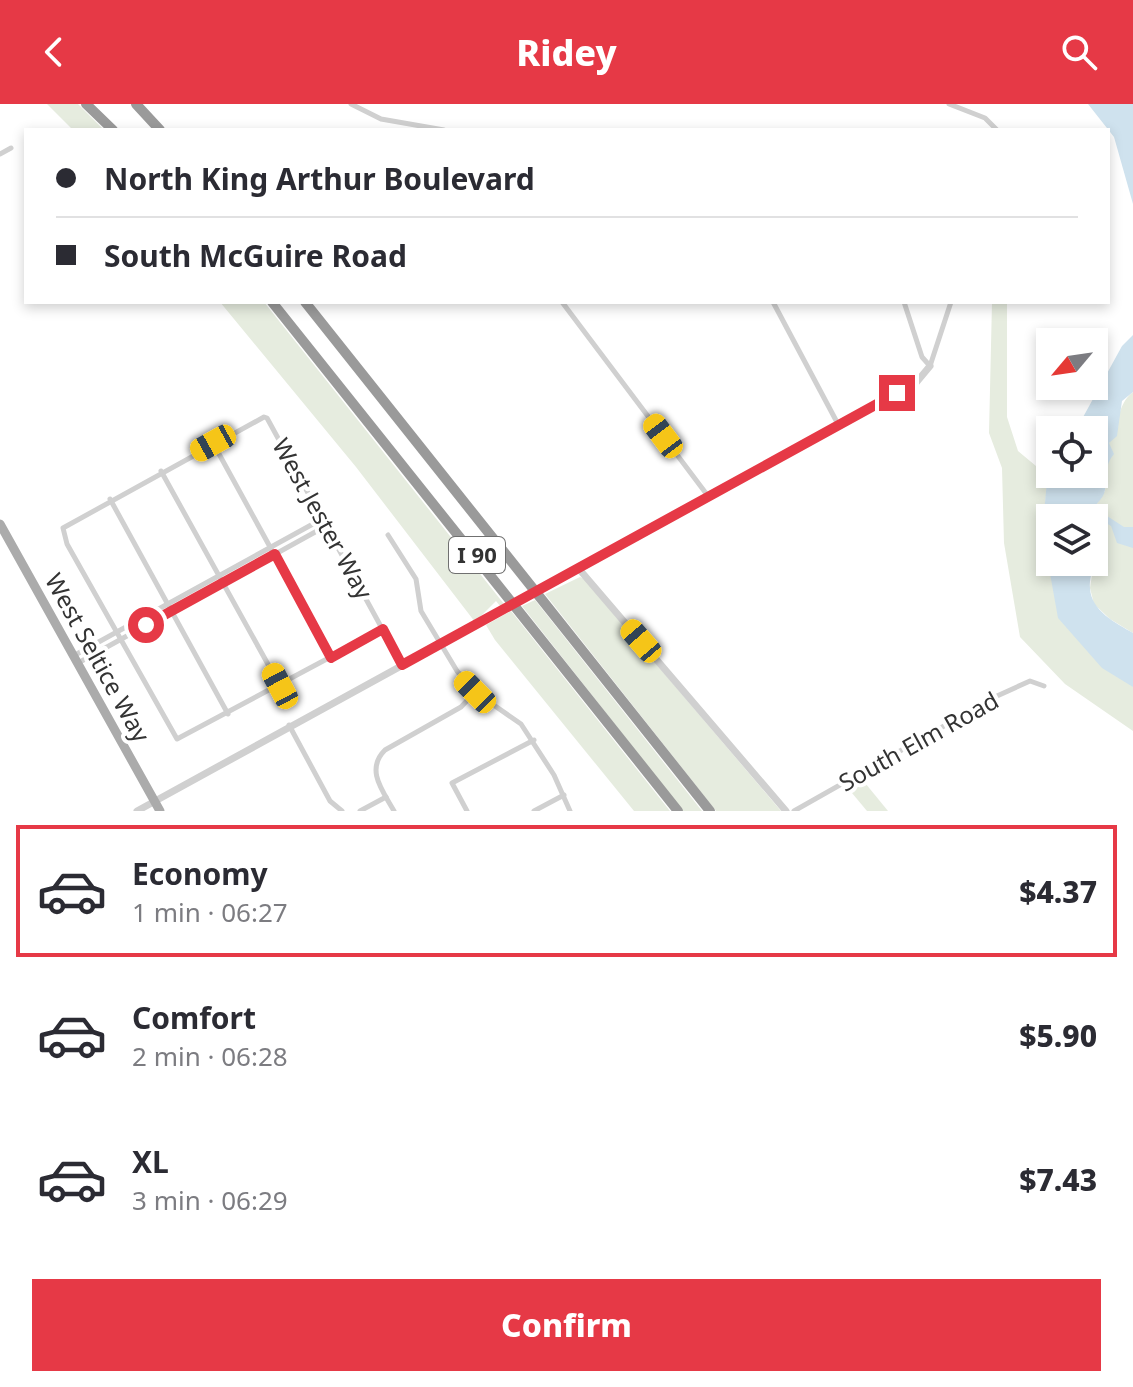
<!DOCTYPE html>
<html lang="en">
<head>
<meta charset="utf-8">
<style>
  :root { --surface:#fff; --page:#f7f7f7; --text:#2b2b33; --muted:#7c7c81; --line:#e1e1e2; --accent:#e63946 }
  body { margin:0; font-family:"Noto Sans",sans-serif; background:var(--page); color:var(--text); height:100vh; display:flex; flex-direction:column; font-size:30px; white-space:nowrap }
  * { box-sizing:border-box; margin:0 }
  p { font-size:26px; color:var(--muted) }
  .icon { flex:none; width:44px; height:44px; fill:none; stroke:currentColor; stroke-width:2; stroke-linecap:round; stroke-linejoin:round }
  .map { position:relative; height:707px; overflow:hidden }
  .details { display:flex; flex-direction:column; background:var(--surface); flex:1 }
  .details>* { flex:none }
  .top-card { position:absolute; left:24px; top:24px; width:1086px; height:176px; border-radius:0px; box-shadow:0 4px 12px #0003; display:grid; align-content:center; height:176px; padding:0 32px; background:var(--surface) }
  .needle { width:52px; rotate:241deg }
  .fabs { position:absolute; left:1036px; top:224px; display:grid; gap:16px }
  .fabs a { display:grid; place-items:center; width:72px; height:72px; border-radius:0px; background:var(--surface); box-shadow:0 4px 12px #0003; font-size:40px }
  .end { position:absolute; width:36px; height:36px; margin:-18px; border:10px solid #e63946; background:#fff; box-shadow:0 0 0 4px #fff }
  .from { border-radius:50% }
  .car { position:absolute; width:24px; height:48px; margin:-24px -12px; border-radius:10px; box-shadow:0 0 6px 2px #0007; background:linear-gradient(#f5c518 24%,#345 0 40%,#f5c518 0 76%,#345 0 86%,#f5c518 0) }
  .top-card b { display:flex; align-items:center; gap:28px; height:76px; font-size:30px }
  .top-card b+b { border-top:2px solid var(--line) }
  .top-card i { width:20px; height:20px; background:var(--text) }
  ul { padding:14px 0 0; list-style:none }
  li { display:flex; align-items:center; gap:24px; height:132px; margin:0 16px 12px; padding:0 16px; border:4px solid transparent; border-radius:0px }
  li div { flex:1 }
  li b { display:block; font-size:30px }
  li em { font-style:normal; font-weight:800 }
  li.active { border-color:var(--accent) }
  li>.icon { width:72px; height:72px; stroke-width:1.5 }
  .action { display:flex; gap:16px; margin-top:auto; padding:16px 32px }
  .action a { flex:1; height:92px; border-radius:0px; background:var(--accent); color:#fff; font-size:32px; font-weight:800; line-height:92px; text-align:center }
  header { display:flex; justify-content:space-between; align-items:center; height:104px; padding:0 32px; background:var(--accent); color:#fff; font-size:36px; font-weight:800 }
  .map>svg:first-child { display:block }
  .green { fill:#e6ecdf }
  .water { fill:#cfe2ee }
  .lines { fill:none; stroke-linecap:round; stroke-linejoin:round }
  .minor { stroke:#d0d0d0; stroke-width:5 }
  .tertiary { stroke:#d0d0d0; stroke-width:7 }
  .primary { stroke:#ababab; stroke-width:9 }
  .motorway { stroke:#9a9a9a; stroke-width:10 }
  .route { stroke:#e63946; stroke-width:10 }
  .labels { text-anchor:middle; stroke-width:8; stroke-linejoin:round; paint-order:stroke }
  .shield { fill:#fff; stroke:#707070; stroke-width:2 }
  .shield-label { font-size:22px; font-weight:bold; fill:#333 }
  .street-label { font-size:24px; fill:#333; stroke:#fff }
</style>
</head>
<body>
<header><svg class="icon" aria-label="back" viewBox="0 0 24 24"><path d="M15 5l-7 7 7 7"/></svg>Ridey<svg class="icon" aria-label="search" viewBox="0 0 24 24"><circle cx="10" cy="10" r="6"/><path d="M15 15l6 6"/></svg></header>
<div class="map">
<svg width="1133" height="707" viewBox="0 0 1133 707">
  <rect width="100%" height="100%" fill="#fff"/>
  <g class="green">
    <path d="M47,0h31l26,26h-31z"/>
    <path d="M220,198h44l240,302 -4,2 -4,-5 -21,21 -119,-155z"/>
    <path d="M992,198h15v115l11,34 30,25 -6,59c8,10 12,25 7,33l84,119v44l-68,-47 -45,-47 -16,-94 -2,-75 -13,-35z"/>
    <path d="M1133,288v241l-23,-14 -16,-15 -4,-16 4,-26 -3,-49 14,-22 4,-48c12,-16 6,-37 24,-51z"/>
    <path d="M580,473l4,2 197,232h-65l-171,-217z"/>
    <path d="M535,496l167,211h-19l-161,-205z"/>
    <path d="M511,507l159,200h-36l-139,-171 -9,-15z"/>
    <path d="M861,674l27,33h-21l-20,-24z"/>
  </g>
  <g class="water">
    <path d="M1088,0h45v100l-19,-67z"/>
    <path d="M1133,231v57l-11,9 -5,35 -8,7 5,11c-10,12 -6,20 -9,36 -2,12 -15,15 -13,28h-42v27l-8,-10 6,-65 2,-2v6h44v-44h-18l46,-84z"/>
    <path d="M1107,412l17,11h9v21l-16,-5 -6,-17 -10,-6z"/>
    <path d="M1052,458h41c0,9 -4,17 -3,26 1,23 26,35 43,45v54l-31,-19 -44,-50 -9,-50z"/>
  </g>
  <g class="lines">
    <g class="minor">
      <path d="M351,0l30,15 63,11"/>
      <path d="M949,0l36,14 12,12"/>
      <path d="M0,50l11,-6"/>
      <path d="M562,198l146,194"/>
      <path d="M773,198l66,124"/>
      <path d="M904,198l18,55 8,9 21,-64"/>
      <path d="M213,339l118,215"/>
      <path d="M161,367l119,215"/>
      <path d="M110,395l118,215"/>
      <path d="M388,431l28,44 5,32 36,60 18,21 46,32 33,51 16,36"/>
      <path d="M383,525l-206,110 -110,-195 -4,-16 201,-111 3,1 135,247"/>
      <path d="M75,551l247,-136"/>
      <path d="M78,559l248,-137"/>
      <path d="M289,621l41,76 12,10"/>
      <path d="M360,707l26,-14"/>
      <path d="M394,707c-11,-20 -29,-41 -9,-61l76,-43 14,-15"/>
      <path d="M467,707l-15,-28 82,-43"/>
      <path d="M534,707l30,-16"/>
      <path d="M794,707l203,-115 33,-15 14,5"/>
    </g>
    <g class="tertiary">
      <path d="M579,465l207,242"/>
      <path d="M137,707l778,-427 15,-18"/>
    </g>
    <path class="primary" d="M0,420l160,287"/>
    <g class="motorway">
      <path d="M86,0l27,26"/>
      <path d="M136,0l24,26"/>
      <path d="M272,198l406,509"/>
      <path d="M305,198l405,509"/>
    </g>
  </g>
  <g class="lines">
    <path class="route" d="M146,521l129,-71 56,104 52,-29 19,36 495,-272"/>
  </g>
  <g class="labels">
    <rect class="shield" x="449" y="433" width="56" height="36" rx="6"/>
    <g class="shield-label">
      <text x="477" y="459">I 90</text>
    </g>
    <g class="street-label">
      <text transform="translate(322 415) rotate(61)" y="8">West Jester Way</text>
      <text transform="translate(97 554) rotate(61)" y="8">West Seltice Way</text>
      <text transform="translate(919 638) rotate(-29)" y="8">South Elm Road</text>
    </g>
  </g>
</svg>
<div class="fabs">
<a><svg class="needle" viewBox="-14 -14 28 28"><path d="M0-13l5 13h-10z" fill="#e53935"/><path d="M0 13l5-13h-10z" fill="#7c7c81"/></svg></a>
<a><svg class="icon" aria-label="locate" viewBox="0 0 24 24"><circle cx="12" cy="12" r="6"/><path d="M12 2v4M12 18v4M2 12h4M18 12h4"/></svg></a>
<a><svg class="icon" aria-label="layers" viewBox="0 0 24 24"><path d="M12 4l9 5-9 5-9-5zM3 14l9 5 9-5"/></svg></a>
</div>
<i class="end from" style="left:146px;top:521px"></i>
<i class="end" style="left:897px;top:289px"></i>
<i class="car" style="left:663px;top:332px;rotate:323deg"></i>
<i class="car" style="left:213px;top:339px;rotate:241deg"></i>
<i class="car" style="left:641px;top:537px;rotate:319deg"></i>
<i class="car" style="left:280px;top:582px;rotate:332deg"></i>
<i class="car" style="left:475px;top:588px;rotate:315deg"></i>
<div class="top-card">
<b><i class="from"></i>North King Arthur Boulevard</b>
<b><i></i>South McGuire Road</b>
</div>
</div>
<section class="details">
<ul>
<li class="active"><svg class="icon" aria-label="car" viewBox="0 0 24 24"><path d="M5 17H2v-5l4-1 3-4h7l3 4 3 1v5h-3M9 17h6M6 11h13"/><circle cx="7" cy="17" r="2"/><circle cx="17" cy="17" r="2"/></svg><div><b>Economy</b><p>1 min · 06:27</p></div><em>$4.37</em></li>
<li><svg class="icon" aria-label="car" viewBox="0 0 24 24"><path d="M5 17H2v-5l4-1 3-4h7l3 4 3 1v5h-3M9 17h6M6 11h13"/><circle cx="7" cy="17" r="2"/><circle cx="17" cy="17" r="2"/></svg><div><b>Comfort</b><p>2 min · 06:28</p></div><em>$5.90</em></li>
<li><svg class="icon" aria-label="car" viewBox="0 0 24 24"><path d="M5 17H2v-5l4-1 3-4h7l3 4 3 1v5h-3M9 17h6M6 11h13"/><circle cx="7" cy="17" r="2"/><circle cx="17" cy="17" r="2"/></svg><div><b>XL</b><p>3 min · 06:29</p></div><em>$7.43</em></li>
</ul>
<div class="action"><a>Confirm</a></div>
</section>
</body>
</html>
